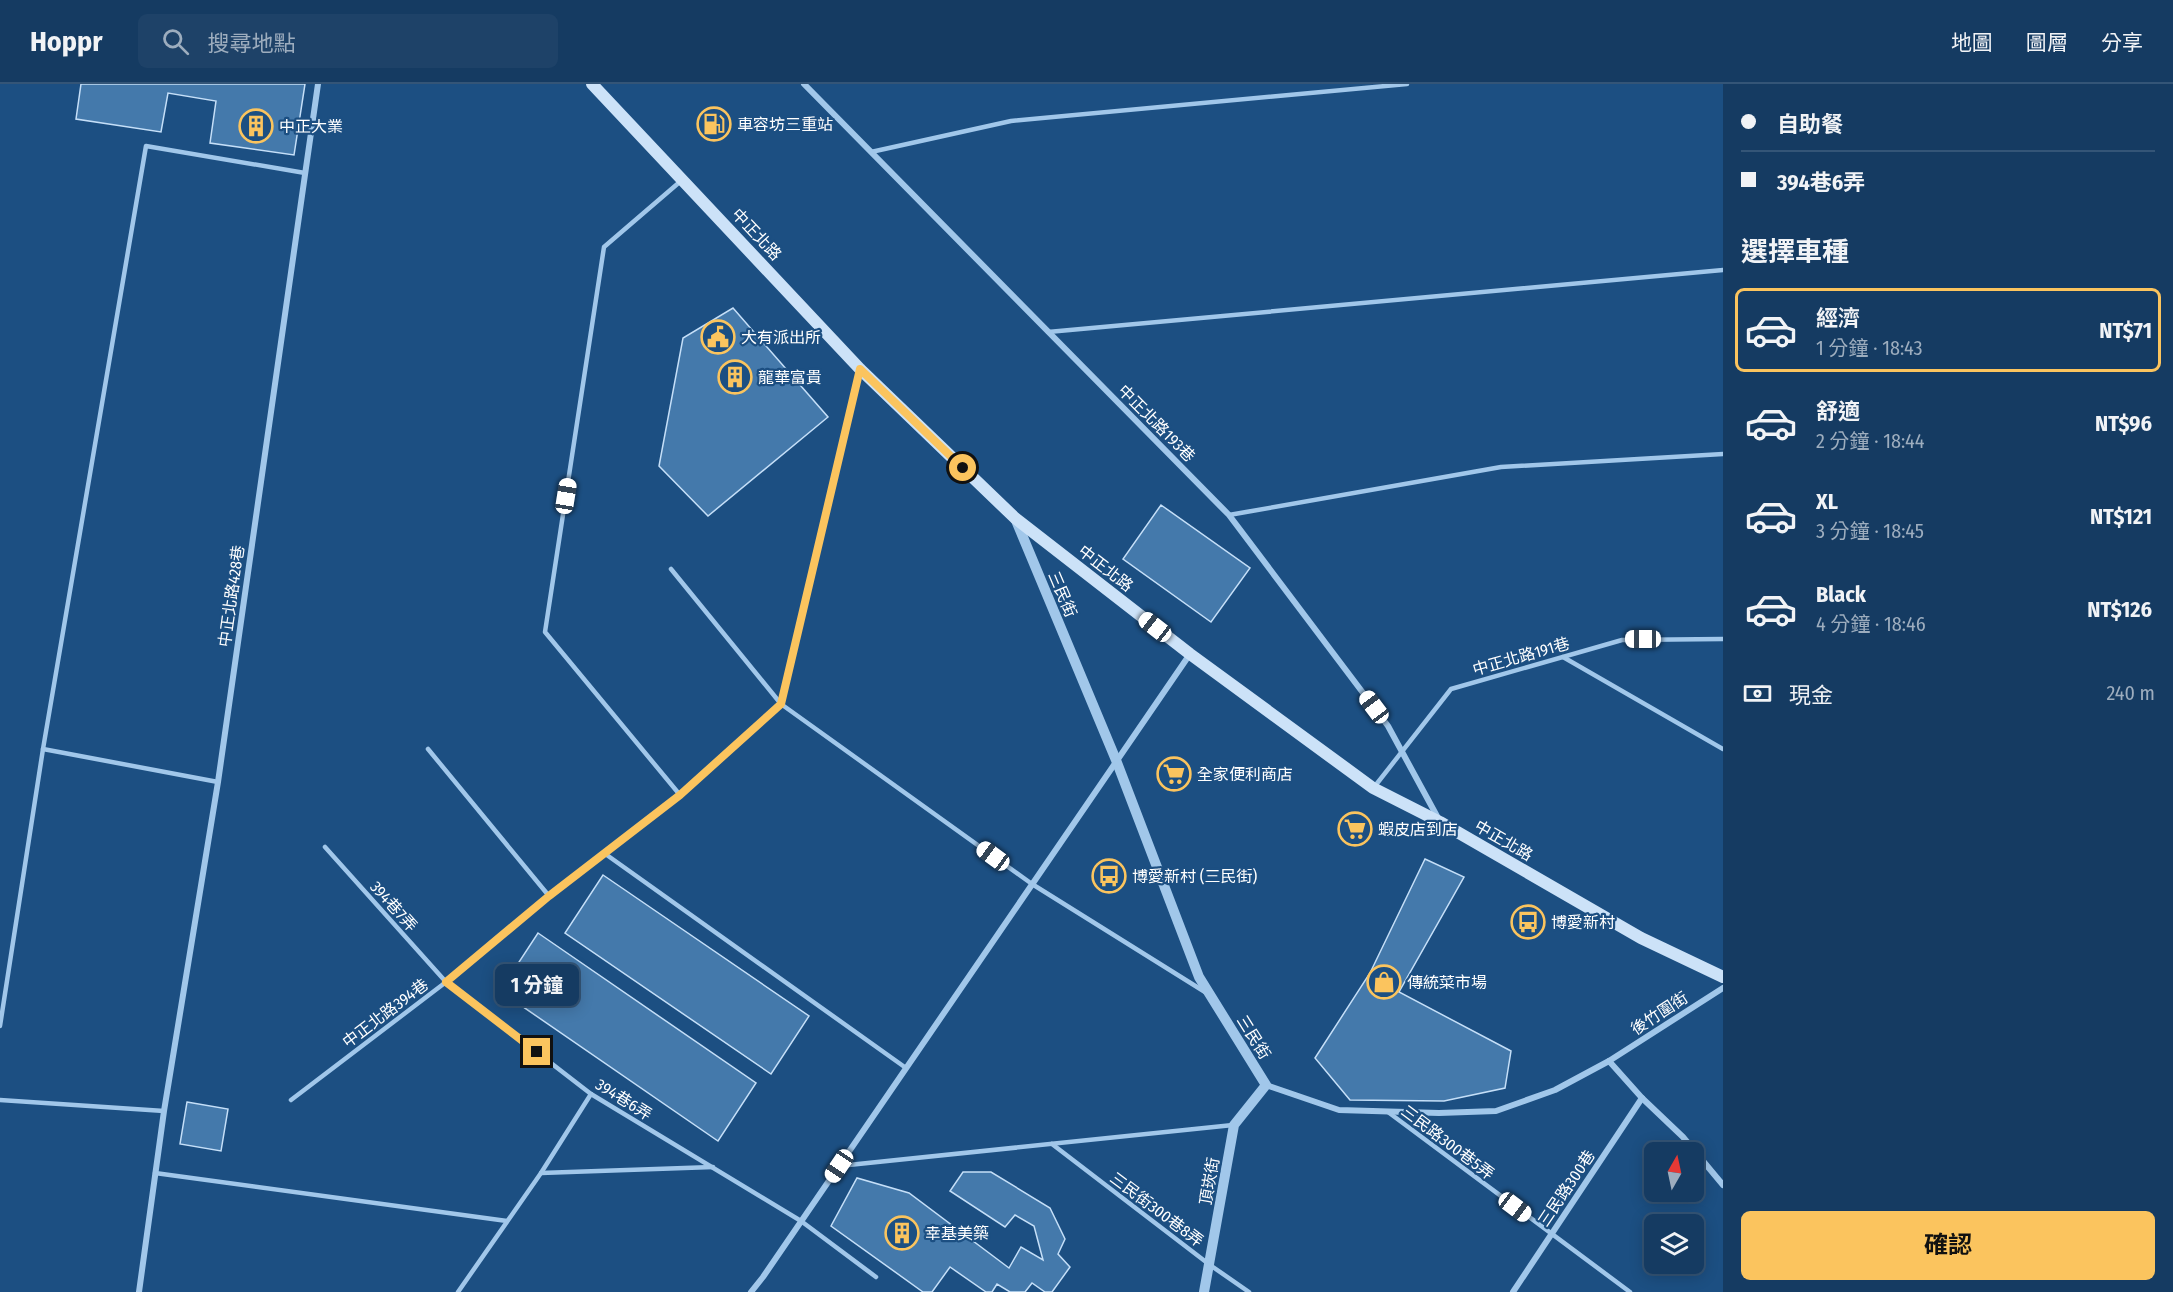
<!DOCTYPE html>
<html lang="zh-TW">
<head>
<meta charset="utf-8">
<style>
  :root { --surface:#153b62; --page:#1e4268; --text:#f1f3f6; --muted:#9dadbe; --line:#345577; --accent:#fbc45e }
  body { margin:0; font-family:"Fira Sans Condensed","Noto Sans TC",sans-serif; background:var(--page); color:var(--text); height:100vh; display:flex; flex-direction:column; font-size:22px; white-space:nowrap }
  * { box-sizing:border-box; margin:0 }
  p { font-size:20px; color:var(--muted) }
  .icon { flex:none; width:33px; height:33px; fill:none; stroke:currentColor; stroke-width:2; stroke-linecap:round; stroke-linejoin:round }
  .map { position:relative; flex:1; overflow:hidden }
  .side { display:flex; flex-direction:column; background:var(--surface); width:450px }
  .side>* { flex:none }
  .guide { display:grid; align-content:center; height:132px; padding:0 18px; background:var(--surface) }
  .needle { width:39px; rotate:9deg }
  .buttons { position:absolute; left:1644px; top:1058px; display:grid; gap:12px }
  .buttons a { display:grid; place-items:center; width:60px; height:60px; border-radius:9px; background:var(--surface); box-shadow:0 3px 15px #0003,0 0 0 2px var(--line); font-size:30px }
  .end { position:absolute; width:27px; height:27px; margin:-14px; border:8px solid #fbc45e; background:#111; box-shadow:0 0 0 3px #111 }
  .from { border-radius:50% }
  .bubble { position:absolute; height:42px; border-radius:9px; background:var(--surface); box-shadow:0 3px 15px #0003,0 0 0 2px var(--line); font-size:20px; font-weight:700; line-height:42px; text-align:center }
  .car { position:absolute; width:18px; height:36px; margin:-18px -9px; border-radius:8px; box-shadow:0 0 4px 2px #0007; background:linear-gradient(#fff 24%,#345 0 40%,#fff 0 76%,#345 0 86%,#fff 0) }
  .guide b { display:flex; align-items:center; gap:21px; height:57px; font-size:22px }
  .guide b+b { border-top:2px solid var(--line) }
  .guide i { width:15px; height:15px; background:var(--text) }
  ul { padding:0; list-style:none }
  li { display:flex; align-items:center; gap:18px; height:84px; margin:0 12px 9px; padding:0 6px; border:3px solid transparent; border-radius:9px }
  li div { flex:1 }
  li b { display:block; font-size:22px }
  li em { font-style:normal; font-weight:700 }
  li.selected { border-color:var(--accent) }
  li>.icon { width:54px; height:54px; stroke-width:1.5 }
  h2 { padding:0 18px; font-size:27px; line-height:72px }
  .pay { display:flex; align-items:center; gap:15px; height:66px; padding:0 18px; font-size:22px }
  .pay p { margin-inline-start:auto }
  .primary-button { display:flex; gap:12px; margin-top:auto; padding:12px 18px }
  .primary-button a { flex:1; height:69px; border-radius:9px; background:var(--accent); color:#111; font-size:24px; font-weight:700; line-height:69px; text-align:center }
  header { display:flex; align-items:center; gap:36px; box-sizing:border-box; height:84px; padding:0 30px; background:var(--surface); border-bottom:2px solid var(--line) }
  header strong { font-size:28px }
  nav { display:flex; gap:33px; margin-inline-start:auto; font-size:21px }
  .search { width:420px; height:54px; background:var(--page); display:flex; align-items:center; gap:15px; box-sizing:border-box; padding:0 21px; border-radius:9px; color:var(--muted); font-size:22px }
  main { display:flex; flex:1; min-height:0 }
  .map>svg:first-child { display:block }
  .building { fill:#4479ab; stroke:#c5dff8; stroke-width:1.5 }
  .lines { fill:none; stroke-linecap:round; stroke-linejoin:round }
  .service { stroke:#a1c7ea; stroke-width:4.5 }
  .minor { stroke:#a1c7ea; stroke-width:6 }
  .tertiary { stroke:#a1c7ea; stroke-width:10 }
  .secondary { stroke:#cce2f8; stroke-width:12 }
  .route { stroke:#fbc45e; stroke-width:8 }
  .labels { text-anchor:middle; stroke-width:4.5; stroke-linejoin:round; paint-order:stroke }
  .poi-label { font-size:16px; fill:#fff; stroke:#1c4f82; text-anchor:start }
  .street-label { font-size:16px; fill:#fff; stroke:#1c4f82 }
</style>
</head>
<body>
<header>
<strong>Hoppr</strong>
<div class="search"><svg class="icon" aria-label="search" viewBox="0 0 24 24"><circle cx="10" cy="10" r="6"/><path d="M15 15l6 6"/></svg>搜尋地點</div>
<nav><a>地圖</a><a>圖層</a><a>分享</a></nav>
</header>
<main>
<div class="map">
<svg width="1723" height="1208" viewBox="0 0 1723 1208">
  <rect width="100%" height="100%" fill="#1c4f82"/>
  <g class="building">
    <path d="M81,0h224l-11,71 -84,-12 6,-42 -48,-8 -7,39 -85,-13z"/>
    <path d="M733,224l95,109 -120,99 -49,-50 24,-128z"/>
    <path d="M1161,421l89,63 -39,54 -88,-63z"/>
    <path d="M1425,775l39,18 -65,115 112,59 -6,37 -61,13 -94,-1 -35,-42 55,-85z"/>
    <path d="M603,791l206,141 -38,58 -206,-141z"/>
    <path d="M538,849l218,150 -38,58 -218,-150z"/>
    <path d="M187,1018l41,7 -7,42 -41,-7z"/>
    <path d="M963,1088h28l59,36 15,31 -7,15 12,13 -18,25h-7l-13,-9 -7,9h-15l-13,-8 -5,8h-6l-36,-25 -18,25h-9l-92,-66 26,-48 52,15 100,75 12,-21 22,13 -9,-34 -19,-11 -10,12 -55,-36z"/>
  </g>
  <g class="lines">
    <g class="service">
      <path d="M871,68l140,-31 396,-37"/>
      <path d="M1048,248l675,-62"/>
      <path d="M1229,431l272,-48 222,-13"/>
      <path d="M671,485l110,135 251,180 173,108"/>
      <path d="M1563,573l160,92"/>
      <path d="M43,665l175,33"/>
      <path d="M428,665l121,147"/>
      <path d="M1375,702l76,-97 171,-49 101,-1"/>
      <path d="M680,711l-135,-163 59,-385 78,-67"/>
      <path d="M325,763l121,135 145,112 210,127 75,56"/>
      <path d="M604,769l302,215"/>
      <path d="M0,942l43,-277 103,-603 159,27"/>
      <path d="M0,1016l164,11"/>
      <path d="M291,1016l155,-118 103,-86 131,-101 101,-91 78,-332"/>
      <path d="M1388,1028l242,180"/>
      <path d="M1052,1060l158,121 39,27"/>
      <path d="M839,1082l394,-41"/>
      <path d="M155,1089l352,48"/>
      <path d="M541,1089l172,-6"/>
      <path d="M458,1208l83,-119 50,-79"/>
    </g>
    <g class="minor">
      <path d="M804,0l425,431 159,211 50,92"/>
      <path d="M1609,977l33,37 41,39 40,48"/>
      <path d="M1266,1001l73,25 100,3 57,-2 59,-21 54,-29 114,-73"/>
      <path d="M139,1208l25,-181 54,-329 100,-698"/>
      <path d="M751,1208l12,-15 427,-623"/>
      <path d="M1513,1208l129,-194"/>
    </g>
    <path class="tertiary" d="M1015,434l101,242 83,217 67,108 -32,40 -30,167"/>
    <path class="secondary" d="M592,0l268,285 155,149 175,136 183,134 67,34 201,116 82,39"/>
  </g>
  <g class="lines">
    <path class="route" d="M537,968l-91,-70 103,-86 131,-101 101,-91 79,-335 103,99"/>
  </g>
  <defs>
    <symbol id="fuel-ring" viewBox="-11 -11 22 22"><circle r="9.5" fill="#1c4f82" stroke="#fbc45e" stroke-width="1.5"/><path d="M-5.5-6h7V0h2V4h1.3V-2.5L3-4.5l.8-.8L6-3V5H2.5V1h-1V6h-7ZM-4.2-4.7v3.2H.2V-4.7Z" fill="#fbc45e"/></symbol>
    <symbol id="building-ring" viewBox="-11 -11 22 22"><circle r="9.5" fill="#1c4f82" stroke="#fbc45e" stroke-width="1.5"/><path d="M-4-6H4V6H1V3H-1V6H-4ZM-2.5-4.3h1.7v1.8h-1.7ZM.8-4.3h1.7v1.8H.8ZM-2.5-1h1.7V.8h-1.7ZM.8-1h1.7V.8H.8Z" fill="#fbc45e"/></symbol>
    <symbol id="civic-ring" viewBox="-11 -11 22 22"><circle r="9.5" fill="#1c4f82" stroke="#fbc45e" stroke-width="1.5"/><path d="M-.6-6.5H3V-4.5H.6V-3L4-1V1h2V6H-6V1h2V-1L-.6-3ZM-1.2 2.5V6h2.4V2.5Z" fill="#fbc45e"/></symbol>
    <symbol id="supermarket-ring" viewBox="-11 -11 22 22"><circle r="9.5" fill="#1c4f82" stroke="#fbc45e" stroke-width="1.5"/><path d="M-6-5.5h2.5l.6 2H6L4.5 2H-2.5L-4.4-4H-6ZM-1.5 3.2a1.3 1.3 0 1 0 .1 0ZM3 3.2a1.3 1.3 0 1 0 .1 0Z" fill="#fbc45e"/></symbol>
    <symbol id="bus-ring" viewBox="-11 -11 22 22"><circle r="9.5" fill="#1c4f82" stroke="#fbc45e" stroke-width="1.5"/><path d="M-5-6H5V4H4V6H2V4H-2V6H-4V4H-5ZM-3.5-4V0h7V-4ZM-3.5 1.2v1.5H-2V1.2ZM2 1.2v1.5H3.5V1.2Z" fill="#fbc45e"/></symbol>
    <symbol id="shop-ring" viewBox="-11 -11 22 22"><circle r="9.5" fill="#1c4f82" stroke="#fbc45e" stroke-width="1.5"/><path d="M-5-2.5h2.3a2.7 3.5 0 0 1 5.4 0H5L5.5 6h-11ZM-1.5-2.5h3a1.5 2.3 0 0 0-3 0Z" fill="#fbc45e"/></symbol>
  </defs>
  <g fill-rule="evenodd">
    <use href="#fuel-ring" x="695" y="21" width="38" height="38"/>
    <use href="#building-ring" x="237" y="23" width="38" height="38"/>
    <use href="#civic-ring" x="699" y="234" width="38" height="38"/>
    <use href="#building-ring" x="716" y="274" width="38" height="38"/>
    <use href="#supermarket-ring" x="1155" y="671" width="38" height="38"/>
    <use href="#supermarket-ring" x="1336" y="726" width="38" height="38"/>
    <use href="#bus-ring" x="1090" y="773" width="38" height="38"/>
    <use href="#bus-ring" x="1509" y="819" width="38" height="38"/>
    <use href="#shop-ring" x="1365" y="879" width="38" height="38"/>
    <use href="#building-ring" x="883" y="1130" width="38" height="38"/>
  </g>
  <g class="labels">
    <g class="poi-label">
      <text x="737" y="46">車容坊三重站</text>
      <text x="279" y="48">中正大業</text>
      <text x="741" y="259">大有派出所</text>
      <text x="758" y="299">龍華富貴</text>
      <text x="1197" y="696">全家便利商店</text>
      <text x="1378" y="751">蝦皮店到店</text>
      <text x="1132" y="798">博愛新村 (三民街)</text>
      <text x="1551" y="844">博愛新村</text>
      <text x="1407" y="904">傳統菜市場</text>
      <text x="925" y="1155">幸基美築</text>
    </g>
    <g class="street-label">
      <text transform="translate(757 150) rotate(47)" y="6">中正北路</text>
      <text transform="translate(1157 339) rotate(45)" y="6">中正北路193巷</text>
      <text transform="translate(1106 484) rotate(38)" y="6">中正北路</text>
      <text transform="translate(1063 510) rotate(67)" y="6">三民街</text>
      <text transform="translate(231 512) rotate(-82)" y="6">中正北路428巷</text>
      <text transform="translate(1521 572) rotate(-16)" y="6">中正北路191巷</text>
      <text transform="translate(1504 756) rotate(30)" y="6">中正北路</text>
      <text transform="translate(394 822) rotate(48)" y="6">394巷7弄</text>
      <text transform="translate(385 929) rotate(-37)" y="6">中正北路394巷</text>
      <text transform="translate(1659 929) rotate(-33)" y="6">後竹圍街</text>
      <text transform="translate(1254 953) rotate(58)" y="6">三民街</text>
      <text transform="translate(624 1015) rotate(32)" y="6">394巷6弄</text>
      <text transform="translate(1448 1058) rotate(37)" y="6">三民路300巷5弄</text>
      <text transform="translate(1209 1097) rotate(-80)" y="6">頂崁街</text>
      <text transform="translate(1566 1104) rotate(-56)" y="6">三民路300巷</text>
      <text transform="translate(1157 1125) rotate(37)" y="6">三民街300巷8弄</text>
    </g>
  </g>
</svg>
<div class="buttons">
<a><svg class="needle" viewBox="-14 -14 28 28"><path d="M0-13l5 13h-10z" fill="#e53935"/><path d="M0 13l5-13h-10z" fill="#9dadbe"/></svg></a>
<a><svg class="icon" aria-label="layers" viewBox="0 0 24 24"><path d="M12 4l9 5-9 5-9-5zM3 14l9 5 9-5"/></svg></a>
</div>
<i class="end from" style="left:963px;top:384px"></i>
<i class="end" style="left:537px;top:968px"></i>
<div class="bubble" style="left:495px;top:880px;width:84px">1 分鐘</div>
<i class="car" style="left:566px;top:412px;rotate:9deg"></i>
<i class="car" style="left:1155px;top:543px;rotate:308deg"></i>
<i class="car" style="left:1643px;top:555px;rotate:270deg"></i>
<i class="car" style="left:1374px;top:623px;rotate:323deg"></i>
<i class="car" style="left:993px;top:772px;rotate:306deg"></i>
<i class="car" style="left:839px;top:1082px;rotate:214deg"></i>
<i class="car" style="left:1515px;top:1123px;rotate:127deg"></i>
</div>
<section class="side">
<div class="guide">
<b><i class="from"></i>自助餐</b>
<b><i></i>394巷6弄</b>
</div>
<h2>選擇車種</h2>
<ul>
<li class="selected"><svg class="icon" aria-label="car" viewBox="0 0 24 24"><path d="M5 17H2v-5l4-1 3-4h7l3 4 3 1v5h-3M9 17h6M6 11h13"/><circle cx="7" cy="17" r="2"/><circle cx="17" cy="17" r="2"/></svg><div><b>經濟</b><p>1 分鐘 · 18:43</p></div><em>NT$71</em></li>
<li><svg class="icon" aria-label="car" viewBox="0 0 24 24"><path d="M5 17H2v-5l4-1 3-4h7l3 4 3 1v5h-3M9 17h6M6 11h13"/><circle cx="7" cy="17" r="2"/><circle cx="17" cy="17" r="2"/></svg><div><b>舒適</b><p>2 分鐘 · 18:44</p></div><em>NT$96</em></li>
<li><svg class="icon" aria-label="car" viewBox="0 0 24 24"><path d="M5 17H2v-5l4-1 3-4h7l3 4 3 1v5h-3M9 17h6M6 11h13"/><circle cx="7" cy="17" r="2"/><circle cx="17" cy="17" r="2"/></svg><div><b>XL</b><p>3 分鐘 · 18:45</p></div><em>NT$121</em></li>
<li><svg class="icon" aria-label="car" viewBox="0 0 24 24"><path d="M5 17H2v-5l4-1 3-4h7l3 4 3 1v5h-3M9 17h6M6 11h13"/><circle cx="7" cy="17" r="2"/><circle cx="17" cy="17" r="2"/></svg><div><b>Black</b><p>4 分鐘 · 18:46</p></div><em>NT$126</em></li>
</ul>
<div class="pay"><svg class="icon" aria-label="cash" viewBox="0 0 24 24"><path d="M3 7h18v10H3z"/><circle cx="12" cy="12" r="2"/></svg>現金<p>240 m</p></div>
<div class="primary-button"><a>確認</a></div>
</section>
</main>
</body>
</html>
